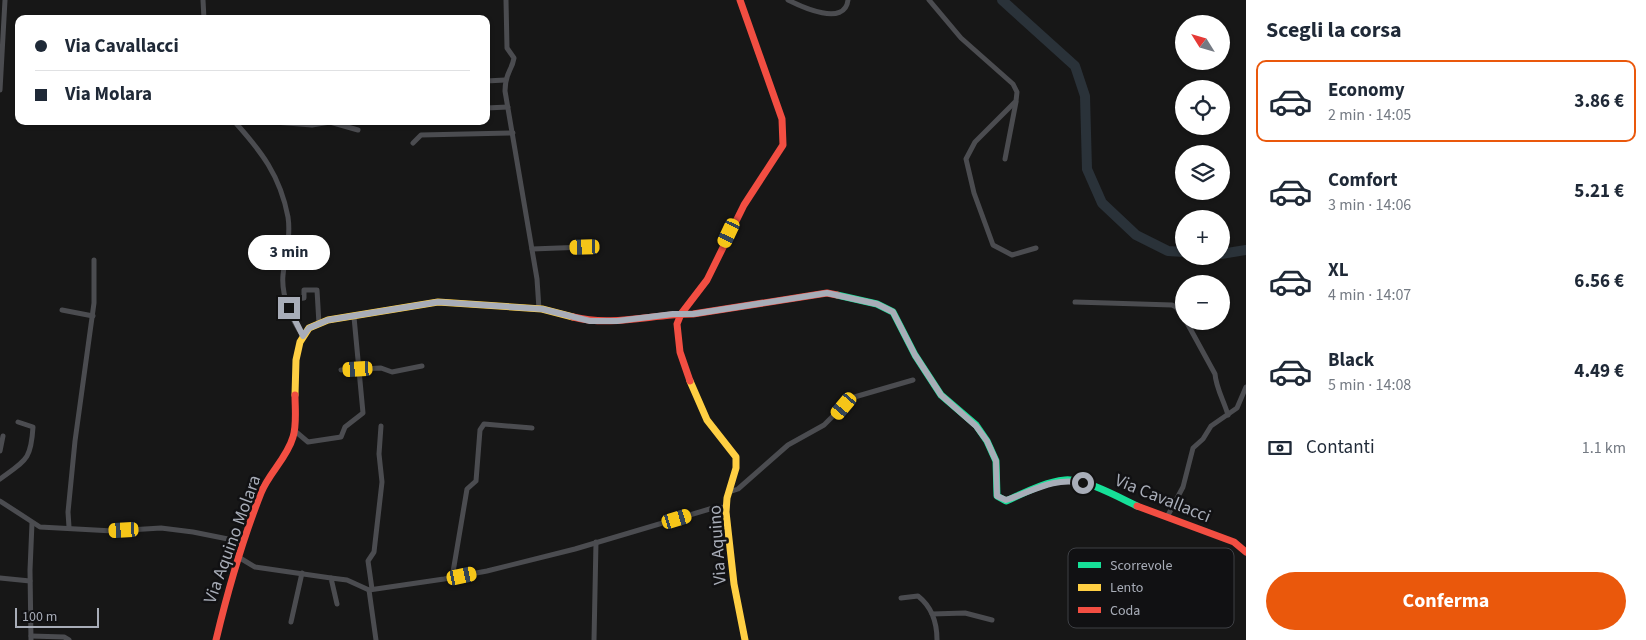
<!DOCTYPE html>
<html lang="it">
<head>
<meta charset="utf-8">
<style>
  :root { --surface:#fff; --page:#f2f2f3; --text:#1f2937; --muted:#747a83; --line:#e0e1e3; --accent:#ea580c }
  body { margin:0; font-family:"Source Sans 3",sans-serif; background:var(--page); color:var(--text); height:100vh; display:flex; flex-direction:column; font-size:19px; white-space:nowrap }
  * { box-sizing:border-box; margin:0 }
  p { font-size:16px; color:var(--muted) }
  .icon { flex:none; width:28px; height:28px; fill:none; stroke:currentColor; stroke-width:2; stroke-linecap:round; stroke-linejoin:round }
  .map { position:relative; flex:1; overflow:hidden }
  .side { display:flex; flex-direction:column; background:var(--surface); width:400px }
  .side>* { flex:none }
  .hud { position:absolute; left:15px; top:15px; width:475px; height:110px; border-radius:10px; box-shadow:0 1px 4px #0004; display:grid; align-content:center; height:110px; padding:0 20px; background:var(--surface) }
  .needle { width:32px; rotate:307deg }
  .buttons { position:absolute; left:1175px; top:15px; display:grid; gap:10px }
  .buttons a { display:grid; place-items:center; width:55px; height:55px; border-radius:50%; background:var(--surface); box-shadow:0 1px 4px #0004; font-size:25px }
  .scale { position:absolute; left:15px; bottom:12px; width:84px; box-sizing:border-box; padding-left:5px; border:2px solid #a8adb8; border-top:0; font-size:14px; line-height:18px; white-space:nowrap; color:#a8adb8; -webkit-text-stroke:4px #111113; paint-order:stroke }
  .end { position:absolute; width:22px; height:22px; margin:-11px; border:6px solid #a8adb8; background:#111; box-shadow:0 0 0 2px #111 }
  .from { border-radius:50% }
  .bubble { position:absolute; height:35px; border-radius:18px; background:var(--surface); box-shadow:0 1px 4px #0004; font-size:16px; font-weight:700; line-height:35px; text-align:center }
  .car { position:absolute; width:15px; height:30px; margin:-15px -8px; border-radius:6px; box-shadow:0 0 4px 1px #0007; background:linear-gradient(#f5c518 24%,#345 0 40%,#f5c518 0 76%,#345 0 86%,#f5c518 0) }
  .hud b { display:flex; align-items:center; gap:18px; height:48px; font-size:19px }
  .hud b+b { border-top:1px solid var(--line) }
  .hud i { width:12px; height:12px; background:var(--text) }
  ul { padding:0; list-style:none }
  li { display:flex; align-items:center; gap:15px; height:82px; margin:0 10px 8px; padding:0 10px; border:2px solid transparent; border-radius:10px }
  li div { flex:1 }
  li b { display:block; font-size:19px }
  li em { font-style:normal; font-weight:700 }
  li.active { border-color:var(--accent) }
  li>.icon { width:45px; height:45px; stroke-width:1.5 }
  h2 { padding:0 20px; font-size:22px; line-height:60px }
  .pay { display:flex; align-items:center; gap:12px; height:55px; padding:0 20px; font-size:19px }
  .pay p { margin-inline-start:auto }
  .cta { display:flex; gap:10px; margin-top:auto; padding:10px 20px }
  .cta a { flex:1; height:58px; border-radius:30px; background:var(--accent); color:#fff; font-size:20px; font-weight:700; line-height:58px; text-align:center }
  main { display:flex; flex:1; min-height:0 }
  .map>svg:first-child { display:block }
  .lines { fill:none; stroke-linecap:round; stroke-linejoin:round }
  .river { stroke:#2a3239; stroke-width:10 }
  .street { stroke:#4b4c50; stroke-width:5 }
  .fast { stroke:#16e098; stroke-width:7 }
  .slow { stroke:#ffcf43; stroke-width:7 }
  .jam { stroke:#f24e42; stroke-width:7 }
  .route { stroke:#a8adb8; stroke-width:6 }
  .labels { text-anchor:middle; stroke-width:5; stroke-linejoin:round; paint-order:stroke }
  .street-label { font-size:18px; fill:#a8adb8; stroke:#111113 }
  .key { fill:#111113; stroke:#3e4045; stroke-width:1 }
  .key-label { font-size:14px; fill:#a8adb8 }
</style>
</head>
<body>
<main>
<div class="map">
<svg width="1246" height="640" viewBox="0 0 1246 640">
  <rect width="100%" height="100%" fill="#171717"/>
  <g class="lines">
    <g class="river">
      <path d="M1002,0l73,66 10,30 2,73 15,34 34,32 32,16 16,1"/>
      <path d="M1221,254l25,-4"/>
    </g>
    <g class="street">
      <path d="M203,0l1,19"/>
      <path d="M506,0l1,48 7,10c-2,13 -9,14 -9,33l32,188 2,30"/>
      <path d="M788,0c14,7 57,27 60,0"/>
      <path d="M929,0l32,38 52,46 4,8 -1,9 -41,41 -9,17 8,34 19,52 19,10 24,-7"/>
      <path d="M486,81l19,-1"/>
      <path d="M0,90l5,-90"/>
      <path d="M486,108l22,-1"/>
      <path d="M234,121c27,30 46,54 54,96 3,20 -3,39 -5,58 -2,21 9,45 20,61"/>
      <path d="M262,121l50,4 18,-3 28,8"/>
      <path d="M413,143l8,-8 92,-2"/>
      <path d="M1005,159l11,-57"/>
      <path d="M532,249l53,-2"/>
      <path d="M287,300l17,-2v-8h13l2,34"/>
      <path d="M1075,302l97,3 4,2 8,11"/>
      <path d="M62,310l31,6"/>
      <path d="M1186,321l29,53c1,14 9,27 13,41"/>
      <path d="M341,370l40,-2 11,4 30,-6"/>
      <path d="M295,431l13,11 33,-5 4,-10 18,-14 -9,-96"/>
      <path d="M0,451l3,-15"/>
      <path d="M0,479c26,-19 31,-19 33,-52l-15,-5"/>
      <path d="M729,492l9,-3 50,-44 36,-20 27,-27 62,-18"/>
      <path d="M0,501l40,26 73,4 48,-3 32,4 50,10"/>
      <path d="M1167,517l16,-30 10,-39 10,-9 8,-13 26,-18 9,-21"/>
      <path d="M69,527l-1,-15 7,-71 19,-138v-43"/>
      <path d="M240,558l15,9 76,11 6,26"/>
      <path d="M0,578l30,3"/>
      <path d="M331,578l16,2 22,10 75,-11 43,-8 88,-22 138,-41 14,-1"/>
      <path d="M452,578l15,-89 9,-8 4,-51 4,-6 48,4"/>
      <path d="M372,589l-4,-28 6,-9 8,-70 -3,-28 2,-28"/>
      <path d="M369,590l7,50"/>
      <path d="M901,598l17,-2c14,11 19,27 19,44"/>
      <path d="M932,614l33,-1 27,7"/>
      <path d="M291,622l11,-49"/>
      <path d="M31,636l33,1 5,3"/>
      <path d="M31,640l-1,-70 2,-47"/>
      <path d="M594,640l2,-98"/>
    </g>
    <path class="fast" d="M837,295l40,9 16,8 22,43 26,40 35,30 11,16 9,20 1,35 9,5c18,-8 38,-19 59,-21 19,-2 55,18 72,26"/>
    <g class="slow">
      <path d="M690,381l17,39 29,37v11l-9,30 -1,14 8,72 11,56"/>
      <path d="M295,395l1,-35 4,-18 9,-14 19,-8 110,-18 104,7 31,8"/>
    </g>
    <g class="jam">
      <path d="M573,317c40,10 79,-3 120,-3l134,-21 10,2"/>
      <path d="M690,381l-10,-29 -3,-28 4,-10 26,-34 37,-75 39,-60 -1,-26 -42,-119"/>
      <path d="M1137,506l97,36 12,10"/>
      <path d="M216,640c12,-50 26,-99 45,-147 8,-20 26,-35 32,-56 4,-12 2,-29 2,-42"/>
    </g>
  </g>
  <g class="lines">
    <path class="route" d="M289,308l14,28 6,-8 19,-8 110,-18 104,7 48,12h27l56,-7h20l134,-21 50,11 16,8 22,43 26,40 35,31 11,15 9,20 1,35 9,4c28,-9 46,-23 77,-17"/>
  </g>
  <g class="labels">
    <g class="street-label">
      <text transform="translate(1163 498) rotate(22)" y="6">Via Cavallacci</text>
      <text transform="translate(232 539) rotate(-70)" y="6">Via Aquino Molara</text>
      <text transform="translate(717 545) rotate(-94)" y="6">Via Aquino</text>
    </g>
  </g>
  <rect x="1068" y="548" width="166" height="80" rx="8" class="key"/>
  <rect x="1078" y="562" width="23" height="6" fill="#16e098"/>
  <rect x="1078" y="584" width="23" height="7" fill="#ffcf43"/>
  <rect x="1078" y="607" width="23" height="6" fill="#f24e42"/>
  <g class="key-label">
    <text x="1110" y="570">Scorrevole</text>
    <text x="1110" y="592">Lento</text>
    <text x="1110" y="615">Coda</text>
  </g>
</svg>
<div class="buttons">
<a><svg class="needle" viewBox="-14 -14 28 28"><path d="M0-13l5 13h-10z" fill="#e53935"/><path d="M0 13l5-13h-10z" fill="#747a83"/></svg></a>
<a><svg class="icon" aria-label="locate" viewBox="0 0 24 24"><circle cx="12" cy="12" r="6"/><path d="M12 2v4M12 18v4M2 12h4M18 12h4"/></svg></a>
<a><svg class="icon" aria-label="layers" viewBox="0 0 24 24"><path d="M12 4l9 5-9 5-9-5zM3 14l9 5 9-5"/></svg></a>
<a>+</a>
<a>−</a>
</div>
<div class="scale">100 m</div>
<i class="end from" style="left:1083px;top:483px"></i>
<i class="end" style="left:289px;top:308px"></i>
<div class="bubble" style="left:248px;top:235px;width:82px">3 min</div>
<i class="car" style="left:729px;top:233px;rotate:205deg"></i>
<i class="car" style="left:585px;top:247px;rotate:268deg"></i>
<i class="car" style="left:358px;top:369px;rotate:267deg"></i>
<i class="car" style="left:844px;top:406px;rotate:220deg"></i>
<i class="car" style="left:677px;top:519px;rotate:73deg"></i>
<i class="car" style="left:124px;top:530px;rotate:267deg"></i>
<i class="car" style="left:462px;top:576px;rotate:78deg"></i>
<div class="hud">
<b><i class="from"></i>Via Cavallacci</b>
<b><i></i>Via Molara</b>
</div>
</div>
<section class="side">
<h2>Scegli la corsa</h2>
<ul>
<li class="active"><svg class="icon" aria-label="car" viewBox="0 0 24 24"><path d="M5 17H2v-5l4-1 3-4h7l3 4 3 1v5h-3M9 17h6M6 11h13"/><circle cx="7" cy="17" r="2"/><circle cx="17" cy="17" r="2"/></svg><div><b>Economy</b><p>2 min · 14:05</p></div><em>3.86 €</em></li>
<li><svg class="icon" aria-label="car" viewBox="0 0 24 24"><path d="M5 17H2v-5l4-1 3-4h7l3 4 3 1v5h-3M9 17h6M6 11h13"/><circle cx="7" cy="17" r="2"/><circle cx="17" cy="17" r="2"/></svg><div><b>Comfort</b><p>3 min · 14:06</p></div><em>5.21 €</em></li>
<li><svg class="icon" aria-label="car" viewBox="0 0 24 24"><path d="M5 17H2v-5l4-1 3-4h7l3 4 3 1v5h-3M9 17h6M6 11h13"/><circle cx="7" cy="17" r="2"/><circle cx="17" cy="17" r="2"/></svg><div><b>XL</b><p>4 min · 14:07</p></div><em>6.56 €</em></li>
<li><svg class="icon" aria-label="car" viewBox="0 0 24 24"><path d="M5 17H2v-5l4-1 3-4h7l3 4 3 1v5h-3M9 17h6M6 11h13"/><circle cx="7" cy="17" r="2"/><circle cx="17" cy="17" r="2"/></svg><div><b>Black</b><p>5 min · 14:08</p></div><em>4.49 €</em></li>
</ul>
<div class="pay"><svg class="icon" aria-label="cash" viewBox="0 0 24 24"><path d="M3 7h18v10H3z"/><circle cx="12" cy="12" r="2"/></svg>Contanti<p>1.1 km</p></div>
<div class="cta"><a>Conferma</a></div>
</section>
</main>
</body>
</html>
